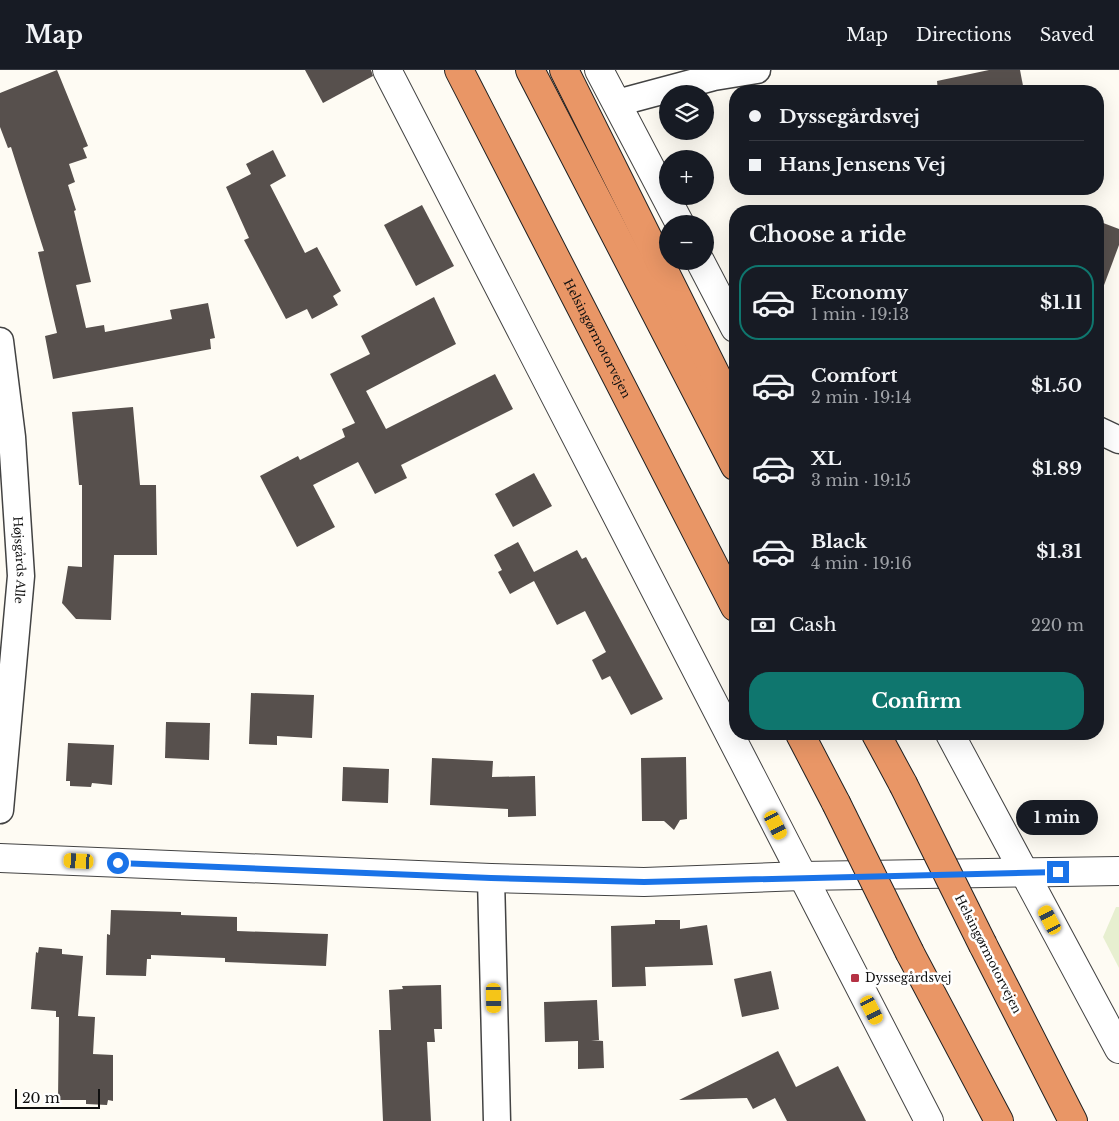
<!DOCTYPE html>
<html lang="en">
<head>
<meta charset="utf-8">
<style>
  :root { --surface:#171b24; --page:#242831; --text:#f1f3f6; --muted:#9ea1a6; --line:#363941; --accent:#0f766e }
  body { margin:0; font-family:"Libre Baskerville",serif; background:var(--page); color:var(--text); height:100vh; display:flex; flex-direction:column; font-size:19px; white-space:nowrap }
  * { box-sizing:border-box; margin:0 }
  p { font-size:16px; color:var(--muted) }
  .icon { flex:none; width:28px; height:28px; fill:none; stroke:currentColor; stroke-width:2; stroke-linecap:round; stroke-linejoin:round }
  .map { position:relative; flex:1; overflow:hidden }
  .drawer { position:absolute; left:729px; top:135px; width:375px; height:535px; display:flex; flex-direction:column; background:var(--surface); border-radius:20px; box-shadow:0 5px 20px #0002 }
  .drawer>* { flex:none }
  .guide { position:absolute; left:729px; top:15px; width:375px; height:110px; border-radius:20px; box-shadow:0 5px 20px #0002; display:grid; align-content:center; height:110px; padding:0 20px; background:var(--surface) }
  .fabs { position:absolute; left:659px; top:15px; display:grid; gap:10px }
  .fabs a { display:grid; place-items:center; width:55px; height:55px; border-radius:50%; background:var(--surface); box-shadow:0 5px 20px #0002; font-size:25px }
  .scale { position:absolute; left:15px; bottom:12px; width:85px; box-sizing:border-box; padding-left:5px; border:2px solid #101010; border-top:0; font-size:14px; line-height:18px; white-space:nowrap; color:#101010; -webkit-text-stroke:4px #fff; paint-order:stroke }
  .end { position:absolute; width:22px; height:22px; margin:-11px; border:6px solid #1a73e8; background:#fff; box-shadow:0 0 0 2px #fff }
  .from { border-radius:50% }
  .bubble { position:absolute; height:35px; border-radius:18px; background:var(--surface); box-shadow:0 5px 20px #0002; font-size:16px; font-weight:800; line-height:35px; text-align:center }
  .car { position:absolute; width:15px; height:30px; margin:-15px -8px; border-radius:6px; box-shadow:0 0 4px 1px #0007; background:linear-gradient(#f5c518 24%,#345 0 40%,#f5c518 0 76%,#345 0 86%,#f5c518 0) }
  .guide b { display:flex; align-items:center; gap:18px; height:48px; font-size:19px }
  .guide b+b { border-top:1px solid var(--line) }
  .guide i { width:12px; height:12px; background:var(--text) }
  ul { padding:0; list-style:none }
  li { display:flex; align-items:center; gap:15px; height:75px; margin:0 10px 8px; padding:0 10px; border:2px solid transparent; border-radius:20px }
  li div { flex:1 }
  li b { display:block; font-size:19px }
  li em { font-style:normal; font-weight:800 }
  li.on { border-color:var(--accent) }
  li>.icon { width:45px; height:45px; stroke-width:1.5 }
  h2 { padding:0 20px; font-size:22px; line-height:60px }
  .pay { display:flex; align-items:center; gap:12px; height:55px; padding:0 20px; font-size:19px }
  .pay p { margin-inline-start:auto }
  .action { display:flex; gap:10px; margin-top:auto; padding:10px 20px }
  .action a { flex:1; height:58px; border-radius:20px; background:var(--accent); color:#fff; font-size:20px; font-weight:800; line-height:58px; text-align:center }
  header { display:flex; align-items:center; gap:30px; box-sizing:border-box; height:70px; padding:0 25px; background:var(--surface); border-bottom:1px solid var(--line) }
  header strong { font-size:24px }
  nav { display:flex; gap:28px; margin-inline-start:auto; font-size:18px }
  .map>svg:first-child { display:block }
  .pitch { fill:#e7efd0 }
  .building { fill:#57504d }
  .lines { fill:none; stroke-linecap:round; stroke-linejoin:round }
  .minor-casing { stroke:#434343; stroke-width:29 }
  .tertiary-casing { stroke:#434343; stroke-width:30 }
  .motorway-casing { stroke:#212121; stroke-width:30 }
  .minor { stroke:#fff; stroke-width:26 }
  .tertiary { stroke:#fff; stroke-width:28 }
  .motorway { stroke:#e99666; stroke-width:28 }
  .motorway-bridge-casing { stroke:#212121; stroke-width:30; stroke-linecap:butt }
  .motorway-bridge { stroke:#e99666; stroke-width:28 }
  .route { stroke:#1a73e8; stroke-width:6 }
  .poi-dot { fill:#b53244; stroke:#fff; stroke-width:2 }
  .labels { text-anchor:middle; stroke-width:5; stroke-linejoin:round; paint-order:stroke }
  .street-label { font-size:12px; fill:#101010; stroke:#fff }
  .poi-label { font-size:12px; fill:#101010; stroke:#fff; text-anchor:start }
</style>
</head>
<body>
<header>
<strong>Map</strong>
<nav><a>Map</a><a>Directions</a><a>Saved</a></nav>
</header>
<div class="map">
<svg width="1119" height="1051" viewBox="0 0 1119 1051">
  <rect width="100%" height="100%" fill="#fefbf3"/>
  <path class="pitch" d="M1116,837h3v61l-16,-31z"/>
  <g class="building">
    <path d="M57,0l31,76 -5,2 4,10 -18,6 6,18 -7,3 8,25 -2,1 17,71 -15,3 10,43 18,-3 1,7 67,-13 -2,-9 38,-7 7,35 -5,1 1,10 -158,30 -8,-43 12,-3 -19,-81 6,-1 -33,-104 -3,1 -8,-21v-34z"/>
    <path d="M305,0h66l2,6 -50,27z"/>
    <path d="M989,0h31l4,21h-86l-1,-10z"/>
    <path d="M273,80l13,26 -16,9 35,68 12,-6 24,44 -8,5 5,9 -26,14 -5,-10 -21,10 -42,-79 5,-2 -23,-51 25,-13 -5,-10z"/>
    <path d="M422,135l32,61 -38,20 -32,-61z"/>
    <path d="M1098,151l21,8v16l-19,51h-2z"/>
    <path d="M434,227l22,47 -90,47 20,38 109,-55 18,35 -112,56 6,13 -32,16 -17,-32 -45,23 22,42 -38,20 -37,-71 38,-20 2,4 45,-23 -3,-8 13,-6 -25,-49 40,-20 -9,-18z"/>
    <path d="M133,337l7,78h16l1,70h-43l-3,65 -35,-1 -14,-16 6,-37 14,1v-82h-3l-7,-73z"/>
    <path d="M534,403l18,33 -39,21 -18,-33z"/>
    <path d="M518,472l16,30 43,-22 5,9 4,-2 77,142 -32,16 -21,-39 -8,4 -10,-20 14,-8 -21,-41 -28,14 -23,-44 -24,13 -12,-22 4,-2 -8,-15z"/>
    <path d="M251,623l63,2 -2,43 -35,-2v9l-28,-1z"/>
    <path d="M166,652l44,1 -1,37 -44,-2z"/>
    <path d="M68,673l46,2 -2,40 -20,-2 -1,4 -21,-1v-5h-4z"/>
    <path d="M686,687l1,62 -7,1 -6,10 -10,-9h-22l-1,-63z"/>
    <path d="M432,688l61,3 -1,16 43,-1 1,40 -28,1v-8l-78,-4z"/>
    <path d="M343,697l46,2 -1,34 -46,-2z"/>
    <path d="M111,840l70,2v3l56,2v14l91,3 -2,32 -101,-4v-4l-74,-3v4h-4l-1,17 -40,-1 1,-41 3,1z"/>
    <path d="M655,850h25v9l27,-4 6,40 -68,2 1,19 -34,1 -1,-61 44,-2z"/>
    <path d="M39,877l23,2v5l21,2 -5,60 17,1 -2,37 20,1v46l-5,-1 -1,5 -21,-1v-4h-28l1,-83h-3v-6l-25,-2 5,-57 2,1z"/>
    <path d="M771,901l8,38 -37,8 -8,-38z"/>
    <path d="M441,915l1,44h-8l1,13h-8l4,79h-48l-4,-91h12l-2,-40 14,-1 -1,-3z"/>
    <path d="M597,930l2,40h-8l12,1 1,27 -26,1v-28l-33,1 -1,-40z"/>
    <path d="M778,981l18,36 42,-21 28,55h-79l-12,-23 -22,11 -6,-11 -68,2z"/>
  </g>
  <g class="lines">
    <defs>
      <g id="minor">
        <path d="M617,33l97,-26 43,-7"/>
        <path id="s1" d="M0,271l12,96 9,139 -21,234"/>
        <path d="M1098,360l21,10"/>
        <path d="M491,808l6,243"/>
      </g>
      <g id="tertiary">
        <path d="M387,0l542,1051"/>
        <path d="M599,0l81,154"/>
        <path d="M700,191l35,67"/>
        <path d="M950,664l169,315"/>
        <path d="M0,788l491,20 153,4 158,-6 317,-5"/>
      </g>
      <g id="motorway">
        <path id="s2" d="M459,0l276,537"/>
        <path d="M530,0l205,396"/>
        <path d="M564,0l171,343"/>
        <path d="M800,664l36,69"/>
        <path d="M876,664l27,50"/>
        <path d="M983,875l90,176"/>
        <path d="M910,883l89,168"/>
      </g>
    </defs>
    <use href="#minor" class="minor-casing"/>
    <use href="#tertiary" class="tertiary-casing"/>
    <use href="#motorway" class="motorway-casing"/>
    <use href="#minor" class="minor"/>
    <use href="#tertiary" class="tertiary"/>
    <use href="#motorway" class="motorway"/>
    <defs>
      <g id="motorway-bridge">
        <path d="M903,714l80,161"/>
        <path d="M836,733l74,150"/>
      </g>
    </defs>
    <use href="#motorway-bridge" class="motorway-bridge-casing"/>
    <use href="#motorway-bridge" class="motorway-bridge"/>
  </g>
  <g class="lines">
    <path class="route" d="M118,793l373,15 153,4 414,-10"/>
  </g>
  <rect class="poi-dot" x="850" y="903" width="10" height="10" rx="2.5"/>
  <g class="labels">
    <g class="street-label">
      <text dy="4" stroke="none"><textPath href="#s2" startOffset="302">Helsingørmotorvejen</textPath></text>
      <text dy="4" stroke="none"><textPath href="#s1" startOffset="220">Højsgårds Alle</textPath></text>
      <text transform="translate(988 884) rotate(63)" y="4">Helsingørmotorvejen</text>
    </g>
    <g class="poi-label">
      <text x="865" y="912">Dyssegårdsvej</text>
    </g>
  </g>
</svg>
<div class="fabs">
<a><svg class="icon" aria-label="layers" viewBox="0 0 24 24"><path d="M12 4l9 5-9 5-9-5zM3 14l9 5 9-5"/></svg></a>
<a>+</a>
<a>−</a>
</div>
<div class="scale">20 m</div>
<i class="end from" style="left:118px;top:793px"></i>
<i class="end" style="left:1058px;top:802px"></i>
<div class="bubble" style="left:1016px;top:730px;width:82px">1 min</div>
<i class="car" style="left:776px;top:755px;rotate:153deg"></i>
<i class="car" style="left:79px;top:791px;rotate:273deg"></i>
<i class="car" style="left:1050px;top:850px;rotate:332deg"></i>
<i class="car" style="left:494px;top:928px;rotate:179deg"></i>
<i class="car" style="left:872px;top:940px;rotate:153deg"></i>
<div class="guide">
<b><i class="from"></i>Dyssegårdsvej</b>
<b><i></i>Hans Jensens Vej</b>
</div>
<section class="drawer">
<h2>Choose a ride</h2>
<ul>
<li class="on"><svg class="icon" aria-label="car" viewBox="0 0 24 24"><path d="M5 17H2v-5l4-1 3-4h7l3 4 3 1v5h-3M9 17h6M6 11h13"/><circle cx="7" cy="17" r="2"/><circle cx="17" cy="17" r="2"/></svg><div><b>Economy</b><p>1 min · 19:13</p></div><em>$1.11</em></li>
<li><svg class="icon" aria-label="car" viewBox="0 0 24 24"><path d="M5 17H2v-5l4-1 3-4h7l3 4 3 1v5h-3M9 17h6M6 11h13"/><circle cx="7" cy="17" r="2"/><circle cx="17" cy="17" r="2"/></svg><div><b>Comfort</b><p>2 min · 19:14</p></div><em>$1.50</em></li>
<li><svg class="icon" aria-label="car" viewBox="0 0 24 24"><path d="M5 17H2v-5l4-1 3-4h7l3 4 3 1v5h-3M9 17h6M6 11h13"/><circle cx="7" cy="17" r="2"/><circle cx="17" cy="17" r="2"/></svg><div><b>XL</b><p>3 min · 19:15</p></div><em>$1.89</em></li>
<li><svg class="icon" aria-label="car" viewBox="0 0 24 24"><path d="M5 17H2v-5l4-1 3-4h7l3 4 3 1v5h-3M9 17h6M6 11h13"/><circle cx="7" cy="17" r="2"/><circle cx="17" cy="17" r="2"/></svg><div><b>Black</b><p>4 min · 19:16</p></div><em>$1.31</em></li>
</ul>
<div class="pay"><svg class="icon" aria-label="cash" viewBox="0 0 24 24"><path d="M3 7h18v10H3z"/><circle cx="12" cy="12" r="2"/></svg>Cash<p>220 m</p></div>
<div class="action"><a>Confirm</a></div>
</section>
</div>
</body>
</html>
